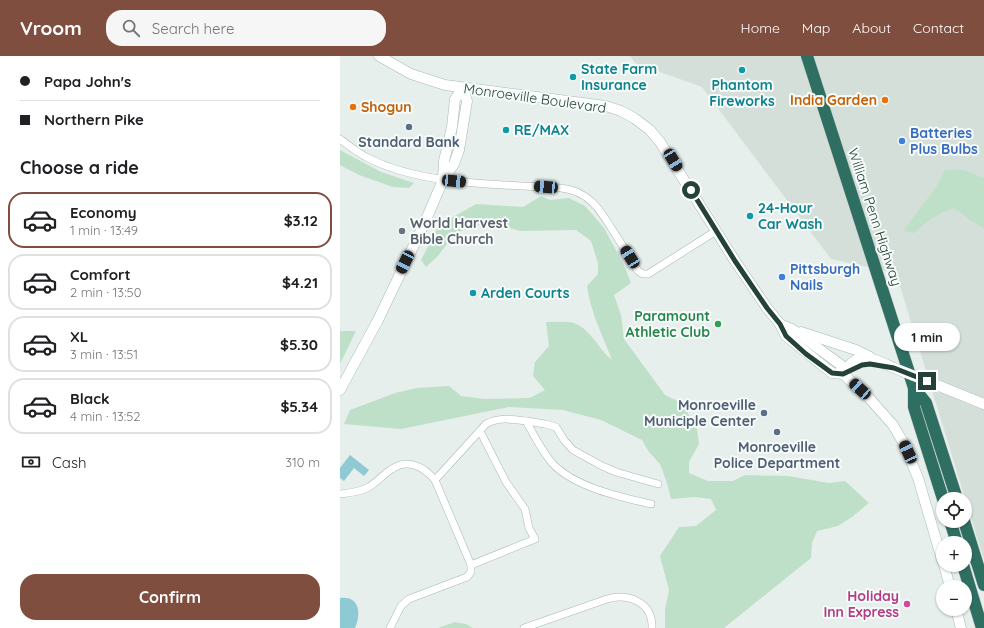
<!DOCTYPE html>
<html lang="en">
<head>
<meta charset="utf-8">
<style>
  :root { --surface:#fff; --page:#f6f6f6; --text:#202124; --muted:#757577; --line:#e0e0e0; --accent:#7f4e3f }
  body { margin:0; font-family:Quicksand,sans-serif; background:var(--page); color:var(--text); height:100vh; display:flex; flex-direction:column; font-size:15px; white-space:nowrap }
  * { box-sizing:border-box; margin:0 }
  p { font-size:13px; color:var(--muted) }
  .icon { flex:none; width:22px; height:22px; fill:none; stroke:currentColor; stroke-width:2; stroke-linecap:round; stroke-linejoin:round }
  .map { position:relative; flex:1; overflow:hidden }
  .side { display:flex; flex-direction:column; background:var(--surface); width:340px }
  .side>* { flex:none }
  .guide { display:grid; align-content:center; height:88px; padding:0 20px; background:var(--surface) }
  .controls { position:absolute; left:596px; top:436px; display:grid; gap:8px }
  .controls a { display:grid; place-items:center; width:36px; height:36px; border-radius:50%; background:var(--surface); box-shadow:0 1px 3px #0004; font-size:20px }
  .end { position:absolute; width:18px; height:18px; margin:-9px; border:5px solid #24423a; background:#fff; box-shadow:0 0 0 2px #fff }
  .from { border-radius:50% }
  .bubble { position:absolute; height:28px; border-radius:14px; background:var(--surface); box-shadow:0 1px 3px #0004; font-size:13px; font-weight:700; line-height:28px; text-align:center }
  .car { position:absolute; width:12px; height:24px; margin:-12px -6px; border-radius:5px; box-shadow:0 0 3px 1px #0007; background:linear-gradient(#222 24%,#8ab4d8 0 40%,#222 0 76%,#8ab4d8 0 86%,#222 0) }
  .guide b { display:flex; align-items:center; gap:14px; height:38px; font-size:15px }
  .guide b+b { border-top:1px solid var(--line) }
  .guide i { width:10px; height:10px; background:var(--text) }
  ul { padding:0; list-style:none }
  li { display:flex; align-items:center; gap:12px; height:56px; margin:0 8px 6px; padding:0 12px; border:2px solid var(--line); border-radius:16px }
  li div { flex:1 }
  li b { display:block; font-size:15px }
  li em { font-style:normal; font-weight:700 }
  li.current { border-color:var(--accent) }
  li>.icon { width:36px; height:36px; stroke-width:1.5 }
  h2 { padding:0 20px; font-size:18px; line-height:48px }
  .pay { display:flex; align-items:center; gap:10px; height:44px; padding:0 20px; font-size:15px }
  .pay p { margin-inline-start:auto }
  .action { display:flex; gap:8px; margin-top:auto; padding:8px 20px }
  .action a { flex:1; height:46px; border-radius:16px; background:var(--accent); color:#fff; font-size:16px; font-weight:700; line-height:46px; text-align:center }
  header { display:flex; align-items:center; gap:24px; box-sizing:border-box; height:56px; padding:0 20px; background:var(--accent); color:#fff }
  header strong { font-size:19px }
  nav { display:flex; gap:22px; margin-inline-start:auto; font-size:14px }
  .search { width:280px; height:36px; background:var(--page); display:flex; align-items:center; gap:10px; box-sizing:border-box; padding:0 14px; border-radius:16px; color:var(--muted); font-size:15px }
  main { display:flex; flex:1; min-height:0 }
  .map>svg:first-child { display:block }
  .built { fill:#d4dfda }
  .green { fill:#bfe0c8 }
  .water { fill:#8ec9d4 }
  .lines { fill:none; stroke-linecap:round; stroke-linejoin:round }
  .street-casing { stroke:#a8b8b2; stroke-width:8 }
  .secondary-casing { stroke:#a4bbb3; stroke-width:11 }
  .highway-casing { stroke:#c2cac8; stroke-width:13 }
  .street { stroke:#fff; stroke-width:7 }
  .secondary { stroke:#fff; stroke-width:10 }
  .highway { stroke:#2f6f62; stroke-width:12 }
  .secondary-bridge-casing { stroke:#a4bbb3; stroke-width:11; stroke-linecap:butt }
  .secondary-bridge { stroke:#fff; stroke-width:10 }
  .route { stroke:#24423a; stroke-width:5 }
  .culture-dot { fill:#0f9aa8; stroke:#f7fbf9; stroke-width:1.5 }
  .food-dot { fill:#e8710a; stroke:#f7fbf9; stroke-width:1.5 }
  .service-dot { fill:#5c6f8a; stroke:#f7fbf9; stroke-width:1.5 }
  .shop-dot { fill:#3f7fe0; stroke:#f7fbf9; stroke-width:1.5 }
  .worship-dot { fill:#6b7280; stroke:#f7fbf9; stroke-width:1.5 }
  .leisure-dot { fill:#2e9e5b; stroke:#f7fbf9; stroke-width:1.5 }
  .hotel-dot { fill:#d1479c; stroke:#f7fbf9; stroke-width:1.5 }
  .labels { text-anchor:middle; stroke-width:4; stroke-linejoin:round; paint-order:stroke }
  .culture-label { font-size:14px; font-weight:bold; fill:#0d838f; stroke:#f7fbf9; text-anchor:start }
  .street-label { font-size:14px; fill:#24423a; stroke:#f7fbf9 }
  .food-label { font-size:14px; font-weight:bold; fill:#c56008; stroke:#f7fbf9; text-anchor:end }
  .shop-label { font-size:14px; font-weight:bold; fill:#366cbe; stroke:#f7fbf9; text-anchor:start }
  .service-label { font-size:14px; font-weight:bold; fill:#4e5e75; stroke:#f7fbf9 }
  .worship-label { font-size:14px; font-weight:bold; fill:#5b616d; stroke:#f7fbf9; text-anchor:start }
  .leisure-label { font-size:14px; font-weight:bold; fill:#27864d; stroke:#f7fbf9; text-anchor:end }
  .hotel-label { font-size:14px; font-weight:bold; fill:#b23c85; stroke:#f7fbf9; text-anchor:end }
</style>
</head>
<body>
<header>
<strong>Vroom</strong>
<div class="search"><svg class="icon" aria-label="search" viewBox="0 0 24 24"><circle cx="10" cy="10" r="6"/><path d="M15 15l6 6"/></svg>Search here</div>
<nav><a>Home</a><a>Map</a><a>About</a><a>Contact</a></nav>
</header>
<main>
<section class="side">
<div class="guide">
<b><i class="from"></i>Papa John's</b>
<b><i></i>Northern Pike</b>
</div>
<h2>Choose a ride</h2>
<ul>
<li class="current"><svg class="icon" aria-label="car" viewBox="0 0 24 24"><path d="M5 17H2v-5l4-1 3-4h7l3 4 3 1v5h-3M9 17h6M6 11h13"/><circle cx="7" cy="17" r="2"/><circle cx="17" cy="17" r="2"/></svg><div><b>Economy</b><p>1 min · 13:49</p></div><em>$3.12</em></li>
<li><svg class="icon" aria-label="car" viewBox="0 0 24 24"><path d="M5 17H2v-5l4-1 3-4h7l3 4 3 1v5h-3M9 17h6M6 11h13"/><circle cx="7" cy="17" r="2"/><circle cx="17" cy="17" r="2"/></svg><div><b>Comfort</b><p>2 min · 13:50</p></div><em>$4.21</em></li>
<li><svg class="icon" aria-label="car" viewBox="0 0 24 24"><path d="M5 17H2v-5l4-1 3-4h7l3 4 3 1v5h-3M9 17h6M6 11h13"/><circle cx="7" cy="17" r="2"/><circle cx="17" cy="17" r="2"/></svg><div><b>XL</b><p>3 min · 13:51</p></div><em>$5.30</em></li>
<li><svg class="icon" aria-label="car" viewBox="0 0 24 24"><path d="M5 17H2v-5l4-1 3-4h7l3 4 3 1v5h-3M9 17h6M6 11h13"/><circle cx="7" cy="17" r="2"/><circle cx="17" cy="17" r="2"/></svg><div><b>Black</b><p>4 min · 13:52</p></div><em>$5.34</em></li>
</ul>
<div class="pay"><svg class="icon" aria-label="cash" viewBox="0 0 24 24"><path d="M3 7h18v10H3z"/><circle cx="12" cy="12" r="2"/></svg>Cash<p>310 m</p></div>
<div class="action"><a>Confirm</a></div>
</section>
<div class="map">
<svg width="644" height="572" viewBox="0 0 644 572">
  <rect width="100%" height="100%" fill="#e6efeb"/>
  <path class="built" d="M290,0h354v504l-88,-287 -65,-14 -129,-172 -67,-24z"/>
  <g class="green">
    <path d="M0,94l41,22 33,11 -5,5 -16,-1 -34,-12 -19,-10z"/>
    <path d="M605,114h19l20,8v50l-12,-7 -18,-13c-16,6 -28,13 -40,25l-11,-2 33,-44z"/>
    <path d="M201,140l9,4 19,-2 16,8 19,22 20,37 7,18 -17,12 7,20 3,24 41,56 17,8 15,26 2,15 -10,18v11l19,8h25l12,-6 43,1 41,7 16,-2 24,22 -17,14 -14,9 -21,5 -5,12 -1,15 -87,70h-59v-18l4,-20 -9,-34 19,-29 17,-1 20,-16 -5,-11 -16,-2 -24,2 -4,-16 -7,-19 -11,-12 -7,-12 -41,-20 -38,-10 -54,-3 -108,22 -57,-5 6,-14 45,-17 22,-5 32,-2 12,10 24,3 45,-1 15,-8 -12,-14 2,-14 14,-16 -3,-24c7,0 22,-1 28,1 18,7 24,26 38,37 -10,-26 -21,-46 -25,-74l11,-12v-11l-7,-22 -15,-11 -56,1 -20,-6h-21l-24,8 -17,23 -12,11 -5,-7 18,-35 37,-21 47,3z"/>
    <path d="M0,275h16l-16,33z"/>
    <path d="M115,566l11,2 7,4h-35z"/>
  </g>
  <g class="water">
    <path d="M10,399l19,15 -5,6 -10,-8 -10,13 -4,-3v-10z"/>
    <path d="M0,542c20,-3 21,16 15,30h-15z"/>
  </g>
  <g class="lines">
    <defs>
      <g id="street">
        <path d="M0,83c9,7 18,14 28,19 55,28 132,26 193,30 29,3 40,23 54,46 8,12 15,24 23,37l5,3h5l68,-43"/>
        <path d="M186,365l19,3 11,3 8,13 9,10 29,16 14,6 42,12"/>
        <path d="M95,424l51,-56c12,-7 26,-5 40,-3 8,14 15,29 26,42 22,24 68,34 99,41"/>
        <path d="M0,438c9,-1 19,-2 27,-6 10,-5 16,-14 25,-19 16,-11 32,-2 43,11l36,85v7l-4,5 -58,22 -8,7 -11,22"/>
        <path d="M131,509l64,-26 -6,-11 -4,-19 -19,-27 -26,-51"/>
        <path d="M184,572l83,-29c21,-6 46,3 45,29"/>
      </g>
      <g id="secondary">
        <path d="M39,0l32,18 34,11 161,21 15,5 13,7 16,12 10,12 75,119 32,47 13,16 6,12 46,37 11,1 26,24 24,27 11,19 14,34 25,85"/>
        <path d="M103,124l1,-19 8,-34 3,-28 8,-11"/>
        <path d="M440,268l12,5 49,36 2,9"/>
        <path d="M461,276l55,18 14,7"/>
        <path d="M503,318c15,-25 29,-16 51,-6"/>
        <path d="M587,325l57,23"/>
        <path d="M0,334l38,-70 47,-98 18,-42 11,-16 5,-14 8,-49 -4,-13"/>
        <path d="M604,509l6,22"/>
        <path d="M616,553l5,19"/>
      </g>
      <g id="highway">
        <path d="M467,0l107,332v19l29,92"/>
        <path d="M574,332l12,15 31,96"/>
        <path d="M610,465l7,22"/>
        <path d="M624,465l20,64"/>
        <path d="M623,509l19,63"/>
      </g>
    </defs>
    <use href="#street" class="street-casing"/>
    <use href="#secondary" class="secondary-casing"/>
    <use href="#highway" class="highway-casing"/>
    <use href="#street" class="street"/>
    <use href="#secondary" class="secondary"/>
    <use href="#highway" class="highway"/>
    <defs>
      <path id="secondary-bridge" d="M554,312l33,13"/>
    </defs>
    <use href="#secondary-bridge" class="secondary-bridge-casing"/>
    <use href="#secondary-bridge" class="secondary-bridge"/>
  </g>
  <g class="lines">
    <path class="route" d="M351,134l44,71 32,47 13,16 6,12 20,18 26,19 11,1 19,-9 8,-1 24,4 33,13"/>
  </g>
  <g class="culture-dot">
    <circle cx="402" cy="14" r="4"/>
    <circle cx="233" cy="21" r="4"/>
    <circle cx="166" cy="74" r="4"/>
    <circle cx="410" cy="160" r="4"/>
    <circle cx="133" cy="237" r="4"/>
  </g>
  <g class="food-dot">
    <circle cx="545" cy="44" r="4"/>
    <circle cx="13" cy="51" r="4"/>
  </g>
  <g class="service-dot">
    <circle cx="69" cy="71" r="4"/>
    <circle cx="424" cy="357" r="4"/>
    <circle cx="437" cy="376" r="4"/>
  </g>
  <g class="shop-dot">
    <circle cx="562" cy="85" r="4"/>
    <circle cx="442" cy="221" r="4"/>
  </g>
  <circle class="worship-dot" cx="62" cy="175" r="4"/>
  <circle class="leisure-dot" cx="378" cy="268" r="4"/>
  <circle class="hotel-dot" cx="567" cy="548" r="4"/>
  <g class="labels">
    <g class="culture-label">
      <text x="241" y="18">State Farm<tspan x="241" dy="16">Insurance</tspan></text>
      <text x="402" y="34" text-anchor="middle">Phantom<tspan x="402" dy="16">Fireworks</tspan></text>
      <text x="174" y="79">RE/MAX</text>
      <text x="418" y="157">24-Hour<tspan x="418" dy="16">Car Wash</tspan></text>
      <text x="141" y="242">Arden Courts</text>
    </g>
    <g class="street-label">
      <text transform="translate(195 42) rotate(8)" y="5">Monroeville Boulevard</text>
      <text transform="translate(535 161) rotate(72)" y="5">William Penn Highway</text>
    </g>
    <g class="food-label">
      <text x="537" y="49">India Garden</text>
      <text x="21" y="56" text-anchor="start">Shogun</text>
    </g>
    <g class="shop-label">
      <text x="570" y="82">Batteries<tspan x="570" dy="16">Plus Bulbs</tspan></text>
      <text x="450" y="218">Pittsburgh<tspan x="450" dy="16">Nails</tspan></text>
    </g>
    <g class="service-label">
      <text x="69" y="91">Standard Bank</text>
      <text x="416" y="354" text-anchor="end">Monroeville<tspan x="416" dy="16">Municiple Center</tspan></text>
      <text x="437" y="396">Monroeville<tspan x="437" dy="16">Police Department</tspan></text>
    </g>
    <g class="worship-label">
      <text x="70" y="172">World Harvest<tspan x="70" dy="16">Bible Church</tspan></text>
    </g>
    <g class="leisure-label">
      <text x="370" y="265">Paramount<tspan x="370" dy="16">Athletic Club</tspan></text>
    </g>
    <g class="hotel-label">
      <text x="559" y="545">Holiday<tspan x="559" dy="16">Inn Express</tspan></text>
    </g>
  </g>
</svg>
<div class="controls">
<a><svg class="icon" aria-label="locate" viewBox="0 0 24 24"><circle cx="12" cy="12" r="6"/><path d="M12 2v4M12 18v4M2 12h4M18 12h4"/></svg></a>
<a>+</a>
<a>−</a>
</div>
<i class="end from" style="left:351px;top:134px"></i>
<i class="end" style="left:587px;top:325px"></i>
<div class="bubble" style="left:554px;top:267px;width:66px">1 min</div>
<i class="car" style="left:333px;top:104px;rotate:149deg"></i>
<i class="car" style="left:114px;top:125px;rotate:95deg"></i>
<i class="car" style="left:206px;top:131px;rotate:274deg"></i>
<i class="car" style="left:290px;top:201px;rotate:328deg"></i>
<i class="car" style="left:65px;top:206px;rotate:206deg"></i>
<i class="car" style="left:520px;top:333px;rotate:312deg"></i>
<i class="car" style="left:568px;top:396px;rotate:335deg"></i>
</div>
</main>
</body>
</html>
